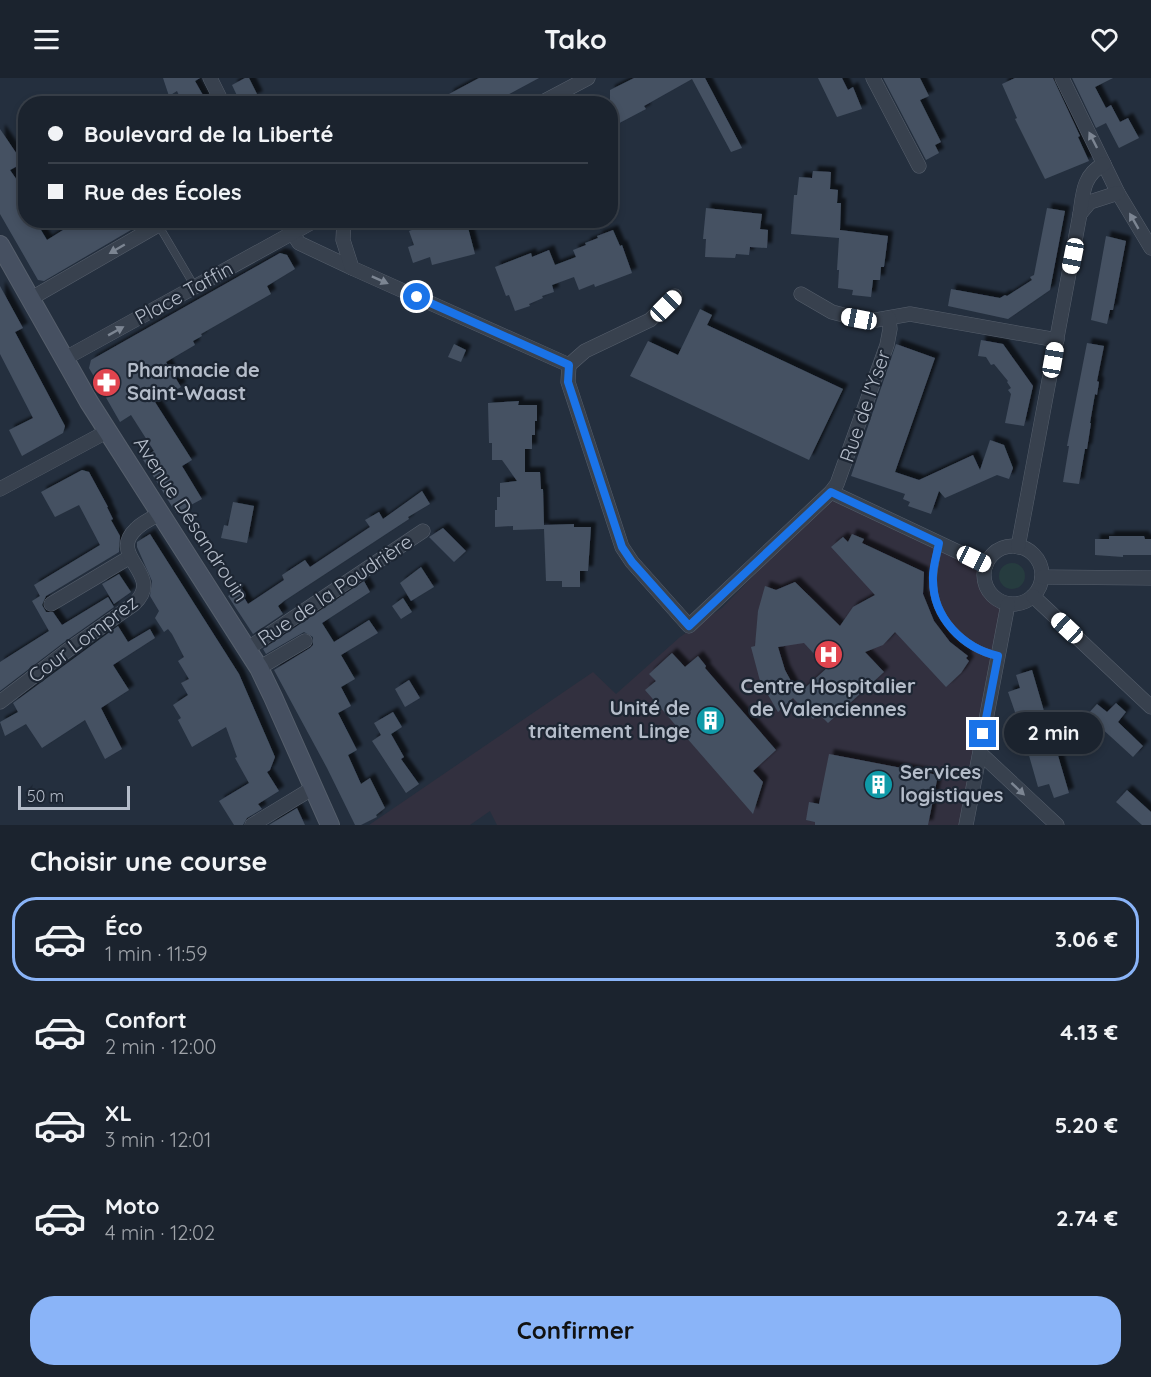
<!DOCTYPE html>
<html lang="fr">
<head>
<meta charset="utf-8">
<style>
  :root { --surface:#1b232e; --page:#242b36; --text:#f1f3f6; --muted:#a0a4aa; --line:#39404a; --accent:#8ab4f8 }
  body { margin:0; font-family:Quicksand,sans-serif; background:var(--page); color:var(--text); height:100vh; display:flex; flex-direction:column; font-size:22px; white-space:nowrap }
  * { box-sizing:border-box; margin:0 }
  p { font-size:20px; color:var(--muted) }
  .icon { flex:none; width:33px; height:33px; fill:none; stroke:currentColor; stroke-width:2; stroke-linecap:round; stroke-linejoin:round }
  .map { position:relative; height:747px; overflow:hidden }
  .side { display:flex; flex-direction:column; background:var(--surface); flex:1 }
  .side>* { flex:none }
  .top-card { position:absolute; left:18px; top:18px; width:600px; height:132px; border-radius:24px; box-shadow:0 3px 9px #0003,0 0 0 2px var(--line); display:grid; align-content:center; height:132px; padding:0 30px; background:var(--surface) }
  .scale { position:absolute; left:18px; bottom:15px; width:112px; box-sizing:border-box; padding-left:6px; border:3px solid #b4bcc9; border-top:0; font-size:16px; line-height:21px; white-space:nowrap; color:#b4bcc9; -webkit-text-stroke:4px #1d2633; paint-order:stroke }
  .end { position:absolute; width:27px; height:27px; margin:-14px; border:8px solid #1a73e8; background:#fff; box-shadow:0 0 0 3px #fff }
  .from { border-radius:50% }
  .bubble { position:absolute; height:42px; border-radius:21px; background:var(--surface); box-shadow:0 3px 9px #0003,0 0 0 2px var(--line); font-size:20px; font-weight:800; line-height:42px; text-align:center }
  .car { position:absolute; width:18px; height:36px; margin:-18px -9px; border-radius:8px; box-shadow:0 0 4px 2px #0007; background:linear-gradient(#fff 24%,#345 0 40%,#fff 0 76%,#345 0 86%,#fff 0) }
  .top-card b { display:flex; align-items:center; gap:21px; height:57px; font-size:22px }
  .top-card b+b { border-top:2px solid var(--line) }
  .top-card i { width:15px; height:15px; background:var(--text) }
  ul { padding:0; list-style:none }
  li { display:flex; align-items:center; gap:18px; height:84px; margin:0 12px 9px; padding:0 18px; border:3px solid transparent; border-radius:24px }
  li div { flex:1 }
  li b { display:block; font-size:22px }
  li em { font-style:normal; font-weight:800 }
  li.selected { border-color:var(--accent) }
  li>.icon { width:54px; height:54px; stroke-width:1.5 }
  h2 { padding:0 30px; font-size:27px; line-height:72px }
  .primary-button { display:flex; gap:12px; margin-top:auto; padding:12px 30px }
  .primary-button a { flex:1; height:69px; border-radius:24px; background:var(--accent); color:#111; font-size:24px; font-weight:800; line-height:69px; text-align:center }
  header { display:flex; justify-content:space-between; align-items:center; height:78px; padding:0 30px; background:var(--surface); font-size:27px; font-weight:800 }
  .map>svg:first-child { display:block }
  .medical { fill:#32303f }
  .green { fill:#263c3f }
  .building { fill:#455162; fill-rule:evenodd; filter:url(#shadow) }
  .lines { fill:none; stroke-linecap:round; stroke-linejoin:round }
  .service-casing { stroke:#565f6c; stroke-width:8 }
  .minor-casing { stroke:#565f6c; stroke-width:15 }
  .secondary-casing { stroke:#565f6c; stroke-width:20 }
  .service { stroke:#38414e; stroke-width:7 }
  .minor { stroke:#38414e; stroke-width:14 }
  .secondary { stroke:#465061; stroke-width:18 }
  .oneway { fill:#7c8592 }
  .route { stroke:#1a73e8; stroke-width:8 }
  .labels { text-anchor:middle; stroke-width:4.5; stroke-linejoin:round; paint-order:stroke }
  .street-label { font-size:20px; fill:#b4bcc9; stroke:#1d2633 }
  .poi-label { font-size:20px; font-weight:bold; fill:#b4bcc9; stroke:#1d2633; text-anchor:start }
</style>
</head>
<body>
<header><svg class="icon" aria-label="menu" viewBox="0 0 24 24"><path d="M4 6h16M4 12h16M4 18h16"/></svg>Tako<svg class="icon" aria-label="heart" viewBox="0 0 24 24"><path d="M12 20l-8-8c-3-5 5-10 8-4 3-6 11-1 8 4z"/></svg></header>
<div class="map">
<svg width="1151" height="747" viewBox="0 0 1151 747">
  <defs>
    <filter id="shadow"><feDropShadow dx="5" dy="-5" stdDeviation="1.5" flood-color="#0009"/></filter>
  </defs>
  <rect width="100%" height="100%" fill="#242f3e"/>
  <path class="medical" d="M830,419l155,70 4,22 17,17 -41,219h-468l-7,-14 -20,14h-101l224,-153 23,22 64,-57 42,-29z"/>
  <circle class="green" cx="1012" cy="498" r="13"/>
  <g class="building">
    <path d="M163,0h37l-5,3 13,23h-25l-6,-13 -8,5z"/>
    <path d="M245,0h4l9,18 -17,8 -9,-19z"/>
    <path d="M479,0h60l-39,21 2,5h-14l-3,-7 -13,7h-24l1,-10z"/>
    <path d="M634,0h71l37,70 -11,4 -39,-73 -48,27 2,3 -36,19v-38z"/>
    <path d="M818,0h24l6,12 5,-3 9,22 -25,8z"/>
    <path d="M883,0h37l9,18 -9,4 21,42 -6,3 4,8 -13,7z"/>
    <path d="M1015,0h38l27,58 -2,1 11,24 -44,18 -30,-60 2,-1 -15,-34z"/>
    <path d="M1072,0h41l-18,9 11,21 5,-3 9,17 8,-4 11,20 -20,10 -13,-25 -10,5z"/>
    <path d="M0,51l23,34 -13,7 16,23v6l-6,4 6,9v8h5l4,7 3,-2 9,15 32,-20h69l-104,61 -6,-1 -38,-66z"/>
    <path d="M813,93l18,1 -1,17 8,1 -1,13h4l-1,27 48,6 -4,31h-3l-1,13h-7l-2,17 -19,-2 1,-5 -15,-2 1,-18h-2l2,-32 -48,-4 3,-39h3l2,-18 13,1z"/>
    <path d="M706,130l56,6 -2,15 8,1 -1,18 -17,-1 -1,8 -13,-1 -1,4 -30,-1 1,-18h-3z"/>
    <path d="M1047,130l18,3 -15,79 -42,29 -60,-13 3,-17 49,9 5,-3 2,1 25,-16 -2,-3 4,-2z"/>
    <path d="M424,142h42l9,34 -43,11 -2,-8 -17,6 -5,-16 6,-2 -5,-14 17,-6z"/>
    <path d="M613,152l7,16 2,-1 10,28 -37,14 -1,-3 -15,6 -5,-13 -22,8 2,7 -12,4 1,2 -14,6 1,2 -15,5 -6,-16 -3,1 -11,-29 36,-14 1,4 17,-7 6,15 21,-8 -3,-7 13,-5 -1,-2 13,-5 -1,-2z"/>
    <path d="M1106,158l20,5 -13,69h-3l-3,14 -16,-4z"/>
    <path d="M280,175l7,2 8,14 -28,17 4,8 -70,40 1,2 -9,5 2,4 -29,17 15,25 -26,15 37,58 -10,6 20,33 -26,14 -34,-55 12,-7 -23,-36 -11,7 -31,-54 2,-8z"/>
    <path d="M0,208l23,42 -8,4 50,94 -2,7 -41,23 -13,-26 24,-12 -33,-64z"/>
    <path d="M700,231l12,6 -5,10 136,64 -34,71 -179,-84 18,-35 30,14z"/>
    <path d="M981,262l22,4 30,42 -9,40 -19,-3 6,-29 -3,-4 3,-2 -4,-6 1,-1 -14,-17 -3,1 -5,-8 -8,-1z"/>
    <path d="M1087,265l17,3 -7,35 2,1 -2,13 -2,-1 -5,29h1l-4,26h-2l-6,35 -16,-2 6,-36h-2z"/>
    <path d="M454,266l12,6 -5,12 -13,-5z"/>
    <path d="M896,266l39,14 -40,114 24,8 54,-25 7,15 10,-30 14,5 9,23 -4,11 -12,-4 -52,23 -6,-7 -8,23 -23,-8 2,-4 -7,-3 2,-5 -54,-18z"/>
    <path d="M519,323l-1,4h19v16h-2v14h-3v14h-7v23h15l1,17h2l1,36 30,-1v3h17l-3,44h-8v16h-18v-6h-16l-2,-52 -31,1v-4l-18,1v-17h2v-13h3v-14l17,-2 -15,-21h-10v-17h-3l-1,-40z"/>
    <path d="M82,392l7,2 19,35h-1l6,12 -2,1 9,16 -1,16 -73,44 -4,9 4,7h7l9,13 46,-28 6,10 -51,36 -63,48v-29l49,-31 -17,-30 8,-5 -6,-11 66,-40 -21,-40 -24,12 -14,-25z"/>
    <path d="M422,413l8,13 -22,13 1,2 -125,82 -6,5 5,8 -30,20 -25,-38 11,-7 9,15 36,-24 -2,-5 23,-15 5,7 60,-40 -5,-7 14,-8 4,7z"/>
    <path d="M233,424l21,4 -7,37 -26,-5 3,-13 4,1z"/>
    <path d="M443,450l23,23 -12,11 -25,-25z"/>
    <path d="M150,456l89,140 36,83 -5,13 -3,2 12,19 -21,13 4,5 -15,9 -4,7h-9l-15,-24 30,-18 -14,-25 2,-1 -11,-30 -34,20 -14,-27 3,-2 -8,-13 15,-10 -7,-12 8,-4 -11,-18 6,-4 -12,-23 -4,-5 -4,3 -9,-14 4,-7 -9,-15 2,-15 -15,-34v-5z"/>
    <path d="M852,456l12,5 -2,4 62,29 -1,22 11,27 16,21 18,14 -2,2 3,3 -8,12 -15,14 -51,-55 -12,13 -18,7 19,20 -56,51 -9,-9 -6,5 -20,-21 -15,14 -18,-31 -9,-34 4,-1 3,-35 7,-25 11,4 19,-8 45,44 13,-19 22,-12 -44,-48 12,-10 5,5zM804,565l23,25 -31,28 2,-2 -13,-24 -7,-23z"/>
    <path d="M1109,458h35l1,3h6v16h-28v2l-28,-2v-16h14z"/>
    <path d="M421,489l13,20 -23,14 -11,-18z"/>
    <path d="M119,496l12,18 -17,12 -12,-20z"/>
    <path d="M364,503l6,11 -48,31 12,19 35,-22 9,13 -37,22 14,24 -14,8 10,19 -13,7 19,37 -9,5 13,29 9,-6 15,30 -9,7 1,2 -16,8h-6l-28,-57 -53,-98 36,-22 3,-3v-8l-9,-5 -38,22 -3,-5z"/>
    <path d="M403,520l9,14 -11,7 -9,-13z"/>
    <path d="M118,548l10,16 22,-13 5,9 -42,27 16,25 -28,18 21,41 -17,10 -20,-39 -43,28 -16,-24 -21,12 -5,-14 18,-10 -5,-9z"/>
    <path d="M672,575l13,14 13,-11 8,10 -1,2 71,82 -23,21 10,11 -10,32 -108,-124 11,-9 -7,-7z"/>
    <path d="M1032,592l12,41 -10,3 13,42 10,-4 12,41 -15,5 -5,-14 -11,3 -12,-42 -12,4 -4,-13 12,-4 -14,-40 12,-4 -4,-13z"/>
    <path d="M409,602l11,18 -15,9 -10,-18z"/>
    <path d="M1116,625l10,9 -8,10 25,24 -10,11 -46,-42 10,-11 10,8z"/>
    <path d="M393,634l9,15 -11,7 13,23 -3,2 18,25 -13,9 -34,-52 9,-6 -7,-12z"/>
    <path d="M829,676l109,21 -10,50h-113v-3l-9,-2 3,-18 10,2z"/>
    <path d="M1127,712l24,22v13h-9l-26,-23z"/>
    <path d="M297,730l8,17h-36z"/>
  </g>
  <g class="lines">
    <defs>
      <g id="service">
        <path d="M159,148l36,61"/>
        <path d="M939,465c-2,12 -6,25 -6,37 0,38 30,68 65,76"/>
      </g>
      <g id="minor">
        <path d="M210,0l13,26"/>
        <path d="M873,0l46,88"/>
        <path d="M1062,0l56,115 33,55"/>
        <path d="M539,26l49,-26"/>
        <path d="M1080,136l10,-12 28,-9"/>
        <path d="M284,142l15,23 53,25"/>
        <path d="M344,142l-1,20 9,28 217,97"/>
        <path d="M801,216l31,18 27,7 17,1 34,-6 147,26"/>
        <path d="M30,221l137,-79"/>
        <path d="M64,281l252,-139"/>
        <path d="M569,287l-1,17 54,165 10,15 57,64 142,-134 6,-8 50,-139 3,-16 -1,-11"/>
        <path d="M569,287l16,-14 65,-31 25,-24"/>
        <path d="M0,411l108,-58"/>
        <path d="M831,414l155,73"/>
        <circle cx="1013" cy="497" r="29"/>
        <path d="M1018,469l62,-333c3,-21 3,-39 24,-50"/>
        <path d="M1042,499l109,1"/>
        <path d="M1033,518l118,111"/>
        <path d="M51,526l79,-47"/>
        <path d="M247,571l176,-118"/>
        <path d="M259,590l46,-27"/>
        <path d="M0,624l68,-52 66,-46c32,-30 -28,-47 2,-75 7,-7 16,-11 24,-15"/>
        <path d="M980,675l77,72"/>
        <path d="M252,747l61,-37"/>
        <path d="M966,747l42,-221"/>
      </g>
      <path id="secondary" d="M0,167l89,157 170,266 14,29 57,128"/>
    </defs>
    <use href="#service" class="service-casing"/>
    <use href="#minor" class="minor-casing"/>
    <use href="#secondary" class="secondary-casing"/>
    <use href="#service" class="service"/>
    <use href="#minor" class="minor"/>
    <use href="#secondary" class="secondary"/>
  </g>
  <defs><path id="oneway-solid" d="M-6-.8H1V-3.2L6.5 0L1 3.2V.8H-6Z" transform="scale(1.5)"/></defs>
  <g class="oneway">
    <use href="#oneway-solid" transform="translate(1093 62) rotate(-117)"/>
    <use href="#oneway-solid" transform="translate(1134 143) rotate(-120)"/>
    <use href="#oneway-solid" transform="translate(117 171) rotate(150)"/>
    <use href="#oneway-solid" transform="translate(380 202) rotate(24)"/>
    <use href="#oneway-solid" transform="translate(116 253) rotate(-29)"/>
    <use href="#oneway-solid" transform="translate(1018 711) rotate(43)"/>
  </g>
  <g class="lines">
    <path class="route" d="M417,219l152,68 -1,17 54,165 10,15 57,64 142,-134 108,51c-2,12 -7,25 -6,37 0,38 30,68 65,76l-15,78"/>
  </g>
  <defs>
    <symbol id="pharmacy-disc" viewBox="-11 -11 22 22"><circle r="9.5" fill="#e0444e" stroke="#1d2633"/><path d="M-2-6h4v4h4v4h-4v4h-4v-4h-4v-4h4Z" fill="#fff"/></symbol>
    <symbol id="hospital-disc" viewBox="-11 -11 22 22"><circle r="9.5" fill="#e0444e" stroke="#1d2633"/><path d="M-5-5h3v3.5h4V-5h3V5h-3V1.5h-4V5h-3Z" fill="#fff"/></symbol>
    <symbol id="building-disc" viewBox="-11 -11 22 22"><circle r="9.5" fill="#0f9aa8" stroke="#1d2633"/><path d="M-4-6H4V6H1V3H-1V6H-4ZM-2.5-4.3h1.7v1.8h-1.7ZM.8-4.3h1.7v1.8H.8ZM-2.5-1h1.7V.8h-1.7ZM.8-1h1.7V.8H.8Z" fill="#fff"/></symbol>
  </defs>
  <g fill-rule="evenodd">
    <use href="#pharmacy-disc" x="90" y="288" width="33" height="33"/>
    <use href="#hospital-disc" x="812" y="560" width="33" height="33"/>
    <use href="#building-disc" x="694" y="626" width="33" height="33"/>
    <use href="#building-disc" x="862" y="690" width="33" height="33"/>
  </g>
  <g class="labels">
    <g class="street-label">
      <text transform="translate(184 215) rotate(-29)" y="7">Place Taffin</text>
      <text transform="translate(865 328) rotate(-71)" y="7">Rue de l'Yser</text>
      <text transform="translate(191 441) rotate(57)" y="7">Avenue Désandrouin</text>
      <text transform="translate(335 512) rotate(-34)" y="7">Rue de la Poudrière</text>
      <text transform="translate(83 561) rotate(-37)" y="7">Cour Lomprez</text>
    </g>
    <g class="poi-label">
      <text x="127" y="299">Pharmacie de<tspan x="127" dy="23">Saint-Waast</tspan></text>
      <text x="828" y="615" text-anchor="middle">Centre Hospitalier<tspan x="828" dy="23">de Valenciennes</tspan></text>
      <text x="690" y="637" text-anchor="end">Unité de<tspan x="690" dy="23">traitement Linge</tspan></text>
      <text x="900" y="701">Services<tspan x="900" dy="23">logistiques</tspan></text>
    </g>
  </g>
</svg>
<div class="scale">50 m</div>
<i class="end from" style="left:417px;top:219px"></i>
<i class="end" style="left:983px;top:656px"></i>
<div class="bubble" style="left:1004px;top:634px;width:99px">2 min</div>
<i class="car" style="left:1073px;top:178px;rotate:191deg"></i>
<i class="car" style="left:666px;top:228px;rotate:45deg"></i>
<i class="car" style="left:859px;top:241px;rotate:281deg"></i>
<i class="car" style="left:1053px;top:282px;rotate:10deg"></i>
<i class="car" style="left:974px;top:481px;rotate:116deg"></i>
<i class="car" style="left:1067px;top:550px;rotate:313deg"></i>
<div class="top-card">
<b><i class="from"></i>Boulevard de la Liberté</b>
<b><i></i>Rue des Écoles</b>
</div>
</div>
<section class="side">
<h2>Choisir une course</h2>
<ul>
<li class="selected"><svg class="icon" aria-label="car" viewBox="0 0 24 24"><path d="M5 17H2v-5l4-1 3-4h7l3 4 3 1v5h-3M9 17h6M6 11h13"/><circle cx="7" cy="17" r="2"/><circle cx="17" cy="17" r="2"/></svg><div><b>Éco</b><p>1 min · 11:59</p></div><em>3.06 €</em></li>
<li><svg class="icon" aria-label="car" viewBox="0 0 24 24"><path d="M5 17H2v-5l4-1 3-4h7l3 4 3 1v5h-3M9 17h6M6 11h13"/><circle cx="7" cy="17" r="2"/><circle cx="17" cy="17" r="2"/></svg><div><b>Confort</b><p>2 min · 12:00</p></div><em>4.13 €</em></li>
<li><svg class="icon" aria-label="car" viewBox="0 0 24 24"><path d="M5 17H2v-5l4-1 3-4h7l3 4 3 1v5h-3M9 17h6M6 11h13"/><circle cx="7" cy="17" r="2"/><circle cx="17" cy="17" r="2"/></svg><div><b>XL</b><p>3 min · 12:01</p></div><em>5.20 €</em></li>
<li><svg class="icon" aria-label="car" viewBox="0 0 24 24"><path d="M5 17H2v-5l4-1 3-4h7l3 4 3 1v5h-3M9 17h6M6 11h13"/><circle cx="7" cy="17" r="2"/><circle cx="17" cy="17" r="2"/></svg><div><b>Moto</b><p>4 min · 12:02</p></div><em>2.74 €</em></li>
</ul>
<div class="primary-button"><a>Confirmer</a></div>
</section>
</body>
</html>
